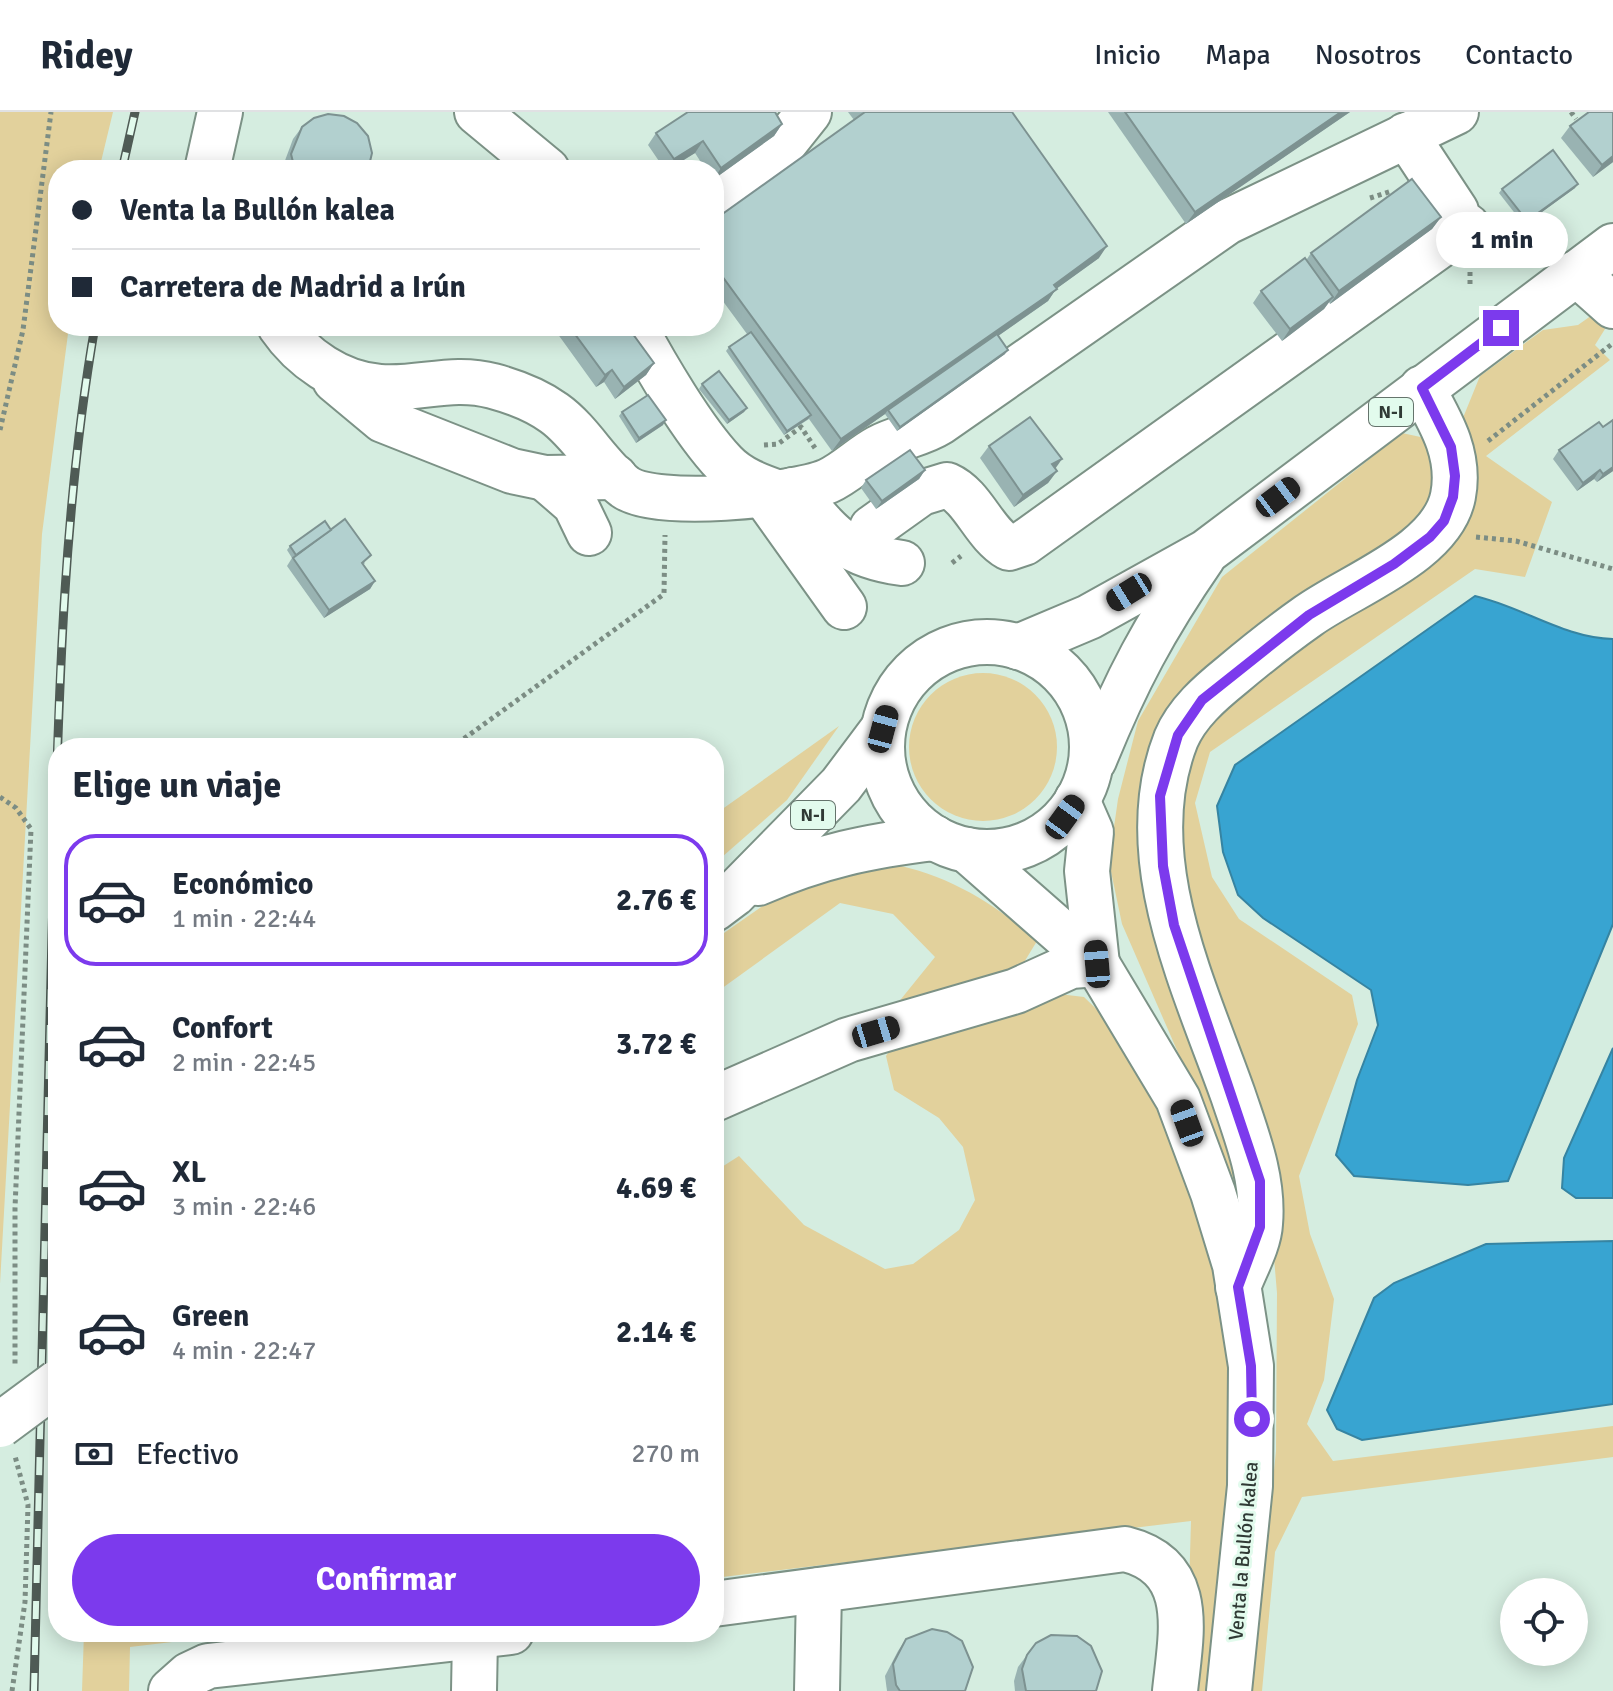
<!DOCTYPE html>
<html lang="es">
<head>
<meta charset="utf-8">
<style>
  :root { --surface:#fff; --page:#f6f6f7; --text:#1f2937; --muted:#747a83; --line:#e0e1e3; --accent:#7c3aed }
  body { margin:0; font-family:Signika,sans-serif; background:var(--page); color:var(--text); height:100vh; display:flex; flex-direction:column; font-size:30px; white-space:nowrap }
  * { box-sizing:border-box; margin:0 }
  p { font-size:26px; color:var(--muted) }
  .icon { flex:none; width:44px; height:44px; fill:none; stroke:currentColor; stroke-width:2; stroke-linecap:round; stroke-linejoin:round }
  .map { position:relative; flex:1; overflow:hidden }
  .details { position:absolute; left:48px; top:626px; width:676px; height:904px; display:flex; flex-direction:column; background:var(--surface); border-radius:32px; box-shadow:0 4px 20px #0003 }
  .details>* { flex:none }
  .hud { position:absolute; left:48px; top:48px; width:676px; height:176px; border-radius:32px; box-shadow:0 4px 20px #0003; display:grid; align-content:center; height:176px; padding:0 24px; background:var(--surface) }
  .controls { position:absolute; left:1500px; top:1466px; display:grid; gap:16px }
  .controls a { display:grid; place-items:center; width:88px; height:88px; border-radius:50%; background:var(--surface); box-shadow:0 4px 20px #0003; font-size:40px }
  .end { position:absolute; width:36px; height:36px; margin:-18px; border:10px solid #7c3aed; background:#fff; box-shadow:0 0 0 4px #fff }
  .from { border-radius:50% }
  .bubble { position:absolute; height:56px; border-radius:28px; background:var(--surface); box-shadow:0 4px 20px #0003; font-size:26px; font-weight:800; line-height:56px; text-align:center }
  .car { position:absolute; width:24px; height:48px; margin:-24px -12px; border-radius:10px; box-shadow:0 0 6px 2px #0007; background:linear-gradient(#222 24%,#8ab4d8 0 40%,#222 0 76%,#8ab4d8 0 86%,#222 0) }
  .hud b { display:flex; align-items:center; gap:28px; height:76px; font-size:30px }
  .hud b+b { border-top:2px solid var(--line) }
  .hud i { width:20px; height:20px; background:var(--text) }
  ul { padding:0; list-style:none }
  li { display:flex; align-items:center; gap:24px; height:132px; margin:0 16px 12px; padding:0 8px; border:4px solid transparent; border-radius:32px }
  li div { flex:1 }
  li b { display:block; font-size:30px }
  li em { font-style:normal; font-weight:800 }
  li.on { border-color:var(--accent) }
  li>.icon { width:72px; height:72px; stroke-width:1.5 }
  h2 { padding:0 24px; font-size:36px; line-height:96px }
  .pay { display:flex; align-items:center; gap:20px; height:88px; padding:0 24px; font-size:30px }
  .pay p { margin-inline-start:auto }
  .cta { display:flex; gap:16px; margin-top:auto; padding:16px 24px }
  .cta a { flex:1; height:92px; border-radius:48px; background:var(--accent); color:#fff; font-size:32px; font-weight:800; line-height:92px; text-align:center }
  header { display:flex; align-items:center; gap:48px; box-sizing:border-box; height:112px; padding:0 40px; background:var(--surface); border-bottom:2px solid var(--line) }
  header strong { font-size:38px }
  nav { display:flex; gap:44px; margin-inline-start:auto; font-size:28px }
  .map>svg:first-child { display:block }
  .green { fill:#e2d19c }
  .water { fill:#38a4d1; stroke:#3684a2; stroke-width:2 }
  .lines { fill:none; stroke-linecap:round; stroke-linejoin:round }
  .minor-casing { stroke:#7c9286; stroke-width:48 }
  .highway-casing { stroke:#7c9286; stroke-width:48 }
  .path { stroke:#7c8d84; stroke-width:5; stroke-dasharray:4 4; stroke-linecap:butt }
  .minor { stroke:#fff; stroke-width:44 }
  .highway { stroke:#fff; stroke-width:44 }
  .rail-casing { stroke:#4f5b55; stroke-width:9 }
  .rail { stroke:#e2fbed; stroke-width:6; stroke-dasharray:18; stroke-linecap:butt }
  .highway-bridge-casing { stroke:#7c9286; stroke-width:48; stroke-linecap:butt }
  .highway-bridge { stroke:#fff; stroke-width:44 }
  .wall { fill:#99b3b2 }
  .shaded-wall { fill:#7d9291 }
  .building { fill:#b2d0cf; stroke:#7d9291; stroke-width:2 }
  .route { stroke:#7c3aed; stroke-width:10 }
  .labels { text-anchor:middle; stroke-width:6; stroke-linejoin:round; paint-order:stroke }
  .shield { fill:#e2fbed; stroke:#65746c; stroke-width:2 }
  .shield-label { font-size:18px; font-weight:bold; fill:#303a35 }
  .street-label { font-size:20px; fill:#303a35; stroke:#e2fbed }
</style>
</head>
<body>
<header>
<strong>Ridey</strong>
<nav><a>Inicio</a><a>Mapa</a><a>Nosotros</a><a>Contacto</a></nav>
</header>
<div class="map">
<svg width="1613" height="1579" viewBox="0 0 1613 1579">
  <rect width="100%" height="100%" fill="#d5ede0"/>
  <g class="green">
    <path d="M0,0h113l-14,58h-41v156h11l-27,208 -42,750z"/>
    <path d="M1595,201l10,16 -10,16 15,15 -124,96 66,46 -27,75 -50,-8 -265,183 -15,51 17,74 27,42 113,76 6,29 -59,152 11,58 24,65 -10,81 -17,44 26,37 280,-35v31l-311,40 -27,55 -13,139h-10l24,-240 1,-158 -10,-117 -98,-331 14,-109 218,-166 79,-194 63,-46 35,-5z"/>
    <path d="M1402,321l37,8 -9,81 -271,226 94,456 -19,-23 -112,-257 -13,-62 9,-63 20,-78 84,-144z"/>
    <circle cx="983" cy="635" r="74"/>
    <path d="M839,614l-52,74 -73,64v-49z"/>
    <path d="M880,750c61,9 111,38 157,79l-14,23 -30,21 -100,24 42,-52 -42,-43 -53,-11 -126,91v-54l73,-51z"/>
    <path d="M1059,882l25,3 38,37 56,111 35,107 21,116 2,108 -25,215h-25l5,-170 -477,57v-406l25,-16 65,69 81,44 28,-5 46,-34 16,-30 -12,-53 -24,-29 -45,-28 -8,-34 14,-21z"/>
    <path d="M84,1520h172l-126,15 -1,44h-47z"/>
  </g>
  <g class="water">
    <path d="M1475,484c48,11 89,42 138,43v285l-105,257 -40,4 -114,-9 -18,-21 21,-75 21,-55 -7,-35 -108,-72 -25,-23 -15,-43 -6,-46 18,-41z"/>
    <path d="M1613,936v150h-37l-14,-10 2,-30z"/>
    <path d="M1613,1129v163l-251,36 -25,-11 -10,-19 47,-112 20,-15 92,-39z"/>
  </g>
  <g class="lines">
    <defs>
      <g id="minor">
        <path d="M477,0l70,58"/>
        <path d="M1406,23l50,76"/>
        <path d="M207,58l13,-58"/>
        <path d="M714,82l64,-43 31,-39"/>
        <path d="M1576,161l37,33"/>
        <path d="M280,214c22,32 59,58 100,61 40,3 72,-12 113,-1 22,6 43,14 61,27 27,19 44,53 71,74 31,22 168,9 203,-6 18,-8 33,-24 50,-33 20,-11 42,-13 61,-25l288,-201 229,-110"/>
        <path d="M634,214c22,41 59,104 90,137 15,16 35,23 55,30"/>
        <path d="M335,268l48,40 129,51 33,7 70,-1"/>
        <path d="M545,366l30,26 14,29"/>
        <path d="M793,378c37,43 50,65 109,73"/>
        <path d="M764,383l80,112"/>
        <path d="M872,416l49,-35 26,-8c27,12 36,48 62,63l15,-5 443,-317"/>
        <path d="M1077,688l14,32 -4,39 10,93"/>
        <path d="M967,738l130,114 81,135 35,94 22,72 16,101 -1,120 -21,205"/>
        <path d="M714,987l134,-59 168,-49 55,-25 26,-2"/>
        <path d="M1238,1175c7,-19 21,-43 22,-63 4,-45 -13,-87 -27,-129 -39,-110 -103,-239 -57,-356 11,-26 34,-46 55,-63 25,-21 50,-41 77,-60 43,-31 134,-63 145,-120 8,-41 -12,-74 -31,-108"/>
        <path d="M714,1492l411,-55c72,18 56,84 50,142"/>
        <path d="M171,1579l18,-16 19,-9 303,-34"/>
        <path d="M474,1579l1,-54"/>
        <path d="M817,1579l2,-101"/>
      </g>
      <g id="highway">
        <circle cx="987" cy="635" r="105"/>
        <path d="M1018,535l71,-30 117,-65 407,-306"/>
        <path d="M1094,648c32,-79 60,-132 109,-203"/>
        <path d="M758,771c62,-27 110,-37 177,-45"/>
        <path d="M714,797l20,-15 107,-109 42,-56"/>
      </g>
    </defs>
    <use href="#minor" class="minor-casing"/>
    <use href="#highway" class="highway-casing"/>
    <g class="path">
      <path d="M1571,0l5,7"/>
      <path d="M1370,86l22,-7"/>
      <path d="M1501,120c20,11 34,13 55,7"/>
      <path d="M1470,172v-15"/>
      <path d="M0,318l23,-100 28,-218"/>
      <path d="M1488,329l124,-97"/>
      <path d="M764,333l14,-1 23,-17 14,21"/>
      <path d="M1476,425l40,4 97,28"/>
      <path d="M952,451l9,-7"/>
      <path d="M451,636l213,-154 1,-59"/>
      <path d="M0,685l16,11 15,21 -16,379v159"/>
      <path d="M12,1579l13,-89 3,-97 -13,-49"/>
    </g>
    <use href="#minor" class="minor"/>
    <use href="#highway" class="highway"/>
    <defs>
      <g id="rail">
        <path d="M122,58l13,-58"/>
        <path d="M34,1579c6,-252 12,-504 18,-756 6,-203 8,-408 43,-609"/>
      </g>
    </defs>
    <use href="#rail" class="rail-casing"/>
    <use href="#rail" class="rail"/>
    <defs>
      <path id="highway-bridge" d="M0,1313l58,-43"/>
    </defs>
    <use href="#highway-bridge" class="highway-bridge-casing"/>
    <use href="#highway-bridge" class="highway-bridge"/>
  </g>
  <g class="wall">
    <path d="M848,0h164l87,146 -43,31 -8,12 -50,35 7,18 -108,77 -12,-17 -53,37 -23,-32 -25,16 -58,-84 3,-4 18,-13 -33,-45v-69l140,-100z"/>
    <path d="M1108,0h242l-164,112z"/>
    <path d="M782,12l-8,12 -60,43v-9h-8l-11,-17 -27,17h-3l-17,-25 8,-12z"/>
    <path d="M1570,14l43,36 -20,15 -32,-39z"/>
    <path d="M302,15l67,43h-86v-4l10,-27z"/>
    <path d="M1575,76l-51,37 -25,-32 3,-4z"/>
    <path d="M1441,105l-9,12 -102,75 -1,-2 -5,7 -42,32 -29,-38 8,-12 46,-32 4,-6z"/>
    <path d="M552,214h75l27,37 -8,12 -31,24 -11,-17 -8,5z"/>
    <path d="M702,272l45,24 -3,4 -17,12 -28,-35z"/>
    <path d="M622,300l41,13 -27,18 -17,-27z"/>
    <path d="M989,334l66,23 2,2 -9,12 -34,24 -34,-49z"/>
    <path d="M1559,338l54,21 -16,11 -3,-3 -17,12 -24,-32z"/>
    <path d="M925,358l-6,9 -43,30 -15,-21 5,-8z"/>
    <path d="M331,418l34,33 -2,2 12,16 -5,8 -46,29 -37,-52 5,-8 -5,-8 3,-4z"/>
    <path d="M906,1527l59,52h-78l-2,-15 13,-25z"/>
    <path d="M1036,1531l60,48h-81l-1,-10 4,-14z"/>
  </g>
  <g class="shaded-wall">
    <path d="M1341,0h9l-164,112 9,-12z"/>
    <path d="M782,12l-8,12 -60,43 7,-11z"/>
    <path d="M703,29l-8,12 -28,17 7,-11z"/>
    <path d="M1613,44v6l-20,15 9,-12z"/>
    <path d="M1578,72l-3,4 -51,37 3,-4z"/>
    <path d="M1441,105l-9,12 -102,75 9,-13z"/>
    <path d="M1107,134l-8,12 -43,31 -8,12 -159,111 -1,-2 -3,4 -53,37 9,-12z"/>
    <path d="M1333,185l-9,12 -42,32 8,-12z"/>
    <path d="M1008,238l-3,4 -108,77 3,-4z"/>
    <path d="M654,251l-8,12 -31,24 9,-12z"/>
    <path d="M612,258l-8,12 -8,5 9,-12z"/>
    <path d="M747,296l-3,4 -17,12 2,-4z"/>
    <path d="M811,303l-3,4 -24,16 3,-4z"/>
    <path d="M666,308l-3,5 -27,18 3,-5z"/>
    <path d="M1062,347l-9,13 -1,-8z"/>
    <path d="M1613,355v4l-16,11 6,-8z"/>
    <path d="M925,358l-6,9 -43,30 6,-8z"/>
    <path d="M1600,358l-6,9 -17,12 6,-8z"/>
    <path d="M1057,359l-9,12 -34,24 9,-12z"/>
    <path d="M375,469l-5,8 -46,29 5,-8z"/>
  </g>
  <g class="building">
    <path d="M688,0h87l7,12 -61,44 -18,-27 -29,18 -18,-26z"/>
    <path d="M865,0h147l95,134 -53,39 3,4 -216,150 -127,-174v-45z"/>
    <path d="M1125,0h216l-146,100z"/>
    <path d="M1589,0h24v44l-11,9 -32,-39z"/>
    <path d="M328,2l16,2 13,7 11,13 4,17 -4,17h-73l-4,-16 11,-27 12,-9z"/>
    <path d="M1553,38l25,34 -51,37 -25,-32z"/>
    <path d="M1412,67l29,38 -102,74 -28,-38z"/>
    <path d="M1305,146l28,39 -43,32 -29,-38z"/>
    <path d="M569,214h58l27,37 -30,24 -12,-17 -7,5z"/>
    <path d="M751,220l60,83 -24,16 -58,-84z"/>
    <path d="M997,222l11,16 -108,77 -12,-17z"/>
    <path d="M719,259l28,37 -18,12 -27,-36z"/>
    <path d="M648,283l18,25 -27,18 -17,-26z"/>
    <path d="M1030,305l32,42 -10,5 5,7 -34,24 -34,-49z"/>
    <path d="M1613,308v47l-10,7 -3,-4 -17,13 -24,-33 40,-28 4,5z"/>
    <path d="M910,338l15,20 -43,31 -16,-21z"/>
    <path d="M345,407l26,36 -9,8 13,18 -46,29 -36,-52z"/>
    <path d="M325,409l6,9 -35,25 -6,-9z"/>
    <path d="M932,1517l15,3 15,9 11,26 -8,24h-65l-4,-6 -3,-21 13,-25z"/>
    <path d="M1051,1523l26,1 14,10 11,25 -6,20h-70l-4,-22 5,-14 9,-12z"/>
  </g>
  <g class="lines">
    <path class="route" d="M1252,1307l-1,-53 -13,-79 22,-60v-46l-86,-256 -11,-59 -3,-70 18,-61 24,-35 107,-85 85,-51 36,-27 14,-16 9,-24 2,-21 -4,-29 -29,-59 79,-60"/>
  </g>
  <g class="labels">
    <g class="shield">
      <rect x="1369" y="286" width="44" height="28" rx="6"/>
      <rect x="791" y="689" width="44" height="28" rx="6"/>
    </g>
    <g class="shield-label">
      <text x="1391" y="306">N-I</text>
      <text x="813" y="709">N-I</text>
    </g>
    <g class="street-label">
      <text transform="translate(1243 1439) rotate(-85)" y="7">Venta la Bullón kalea</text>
    </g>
  </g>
</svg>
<div class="controls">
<a><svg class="icon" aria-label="locate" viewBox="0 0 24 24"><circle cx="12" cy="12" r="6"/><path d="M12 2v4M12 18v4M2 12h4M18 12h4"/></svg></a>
</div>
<i class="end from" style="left:1252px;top:1307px"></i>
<i class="end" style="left:1501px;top:216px"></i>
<div class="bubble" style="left:1436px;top:100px;width:132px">1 min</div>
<i class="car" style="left:1278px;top:385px;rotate:53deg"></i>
<i class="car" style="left:1129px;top:480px;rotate:238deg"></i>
<i class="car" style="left:883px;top:617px;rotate:15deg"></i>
<i class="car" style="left:1065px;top:705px;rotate:36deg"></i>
<i class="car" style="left:1097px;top:852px;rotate:355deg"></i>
<i class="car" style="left:876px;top:920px;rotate:73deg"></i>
<i class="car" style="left:1187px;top:1011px;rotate:340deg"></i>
<div class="hud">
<b><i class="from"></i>Venta la Bullón kalea</b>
<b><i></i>Carretera de Madrid a Irún</b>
</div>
<section class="details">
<h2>Elige un viaje</h2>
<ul>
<li class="on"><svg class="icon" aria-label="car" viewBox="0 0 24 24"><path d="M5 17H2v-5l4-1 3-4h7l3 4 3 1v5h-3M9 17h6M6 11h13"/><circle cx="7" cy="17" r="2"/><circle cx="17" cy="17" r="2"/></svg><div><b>Económico</b><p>1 min · 22:44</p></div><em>2.76 €</em></li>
<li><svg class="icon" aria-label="car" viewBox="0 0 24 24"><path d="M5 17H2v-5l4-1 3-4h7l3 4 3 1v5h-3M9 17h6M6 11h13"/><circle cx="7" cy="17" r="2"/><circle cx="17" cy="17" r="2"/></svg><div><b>Confort</b><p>2 min · 22:45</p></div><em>3.72 €</em></li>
<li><svg class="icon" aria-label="car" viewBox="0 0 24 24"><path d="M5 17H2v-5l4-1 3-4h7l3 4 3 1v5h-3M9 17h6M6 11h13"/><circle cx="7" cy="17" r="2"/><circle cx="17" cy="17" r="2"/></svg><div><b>XL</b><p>3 min · 22:46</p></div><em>4.69 €</em></li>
<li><svg class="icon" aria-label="car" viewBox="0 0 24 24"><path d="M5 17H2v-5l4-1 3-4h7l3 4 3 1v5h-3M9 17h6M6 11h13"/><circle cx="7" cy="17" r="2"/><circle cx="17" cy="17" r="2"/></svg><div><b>Green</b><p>4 min · 22:47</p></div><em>2.14 €</em></li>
</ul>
<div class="pay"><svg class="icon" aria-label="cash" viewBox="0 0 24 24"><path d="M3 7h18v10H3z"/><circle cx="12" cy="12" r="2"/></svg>Efectivo<p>270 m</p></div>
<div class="cta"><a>Confirmar</a></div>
</section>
</div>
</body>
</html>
